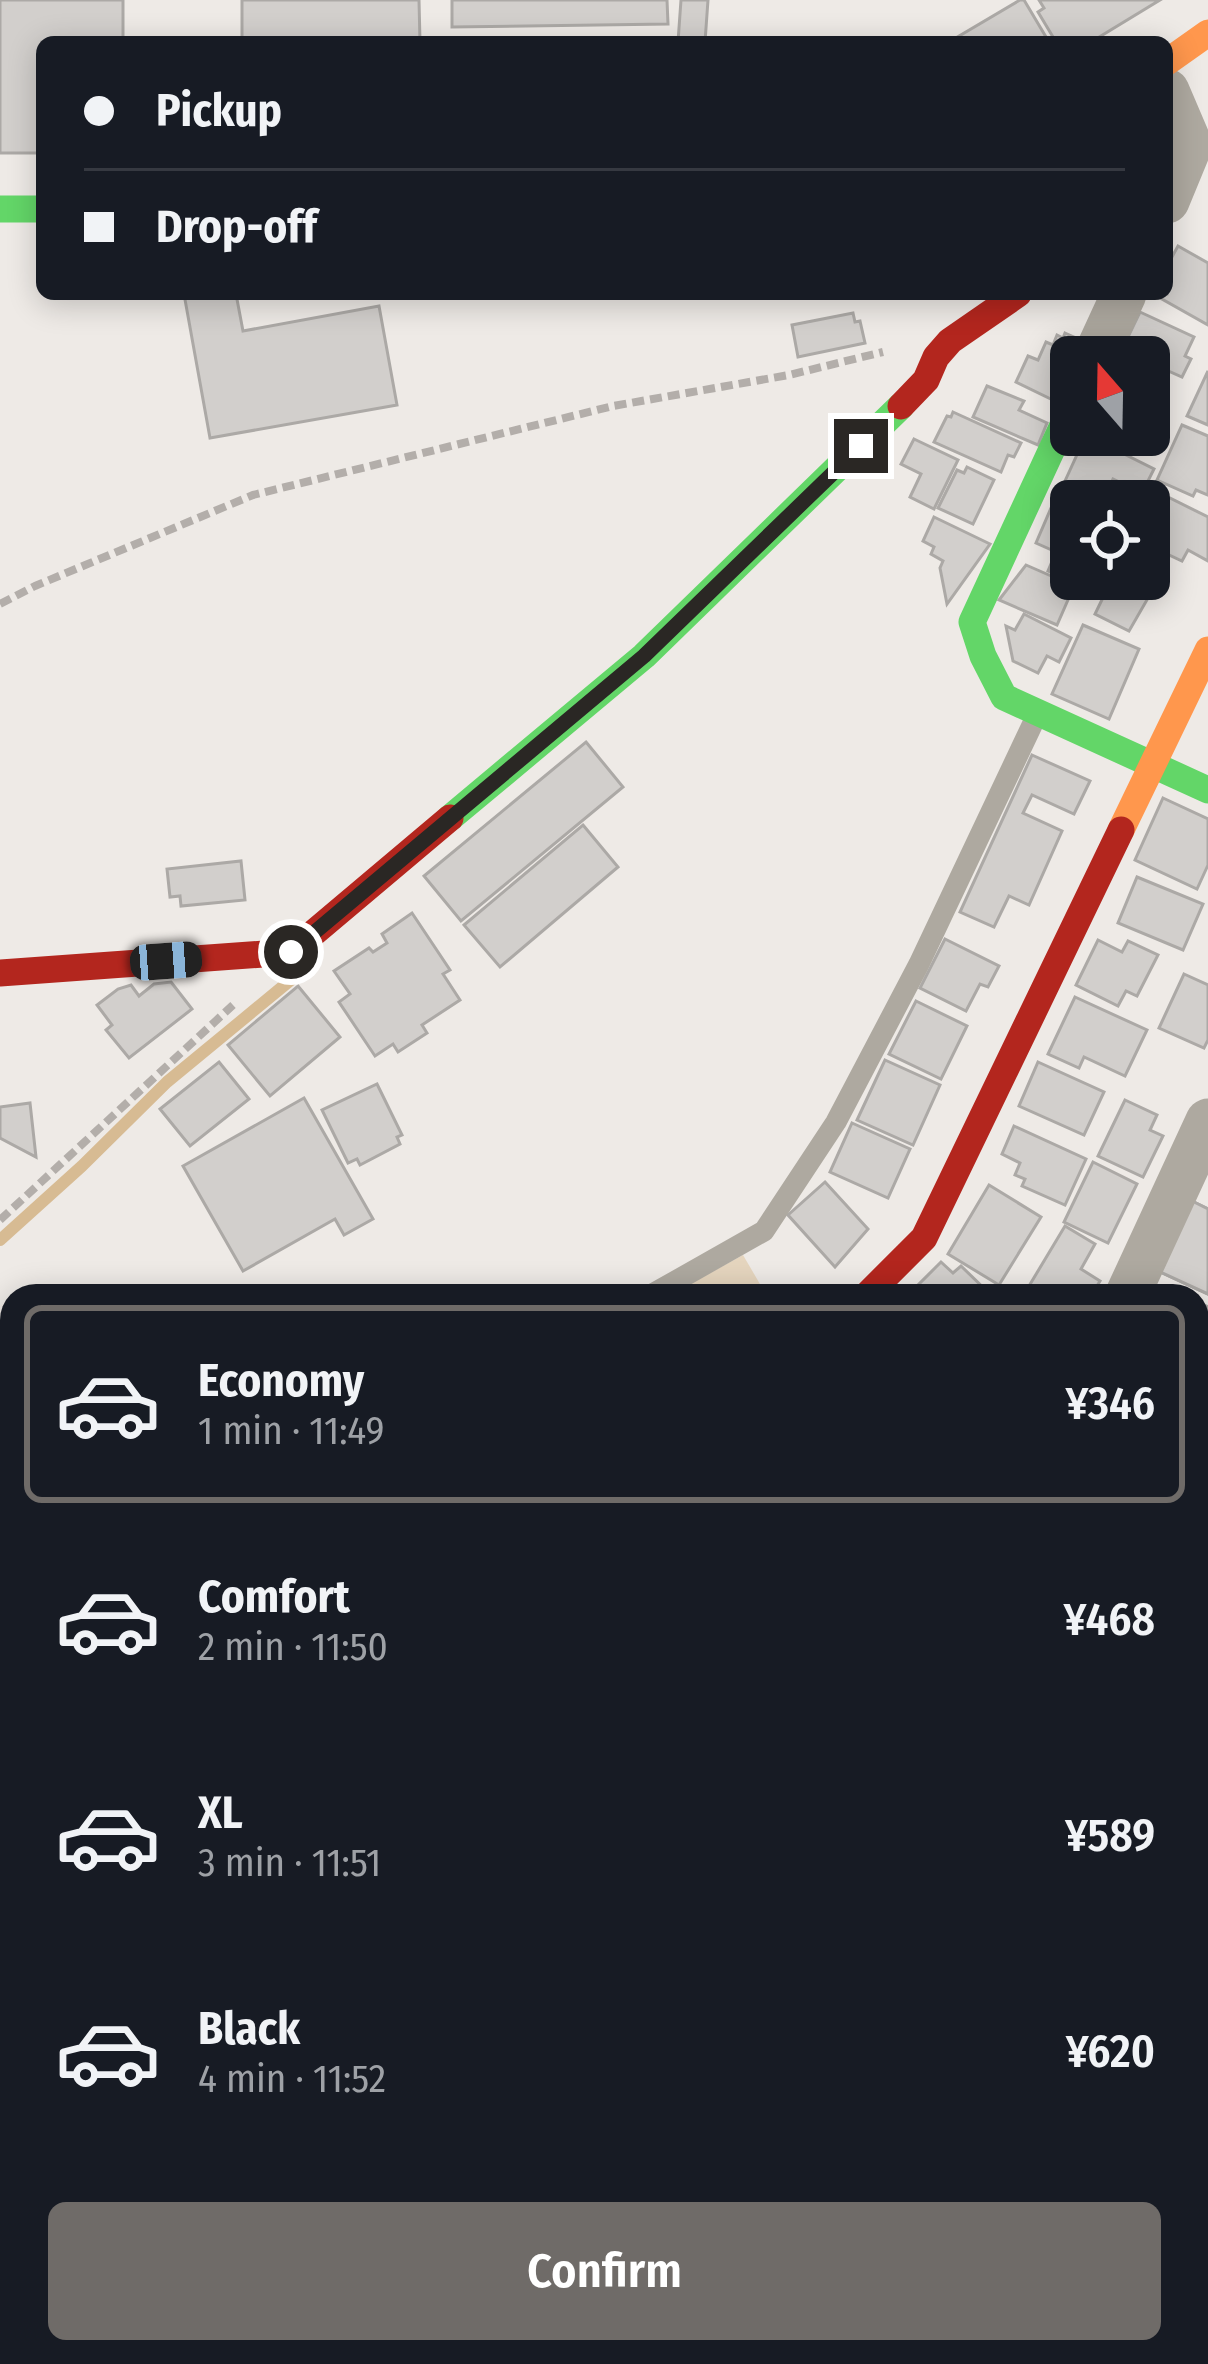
<!DOCTYPE html>
<html lang="en">
<head>
<meta charset="utf-8">
<style>
  :root { --surface:#171b24; --page:#242831; --text:#f1f3f6; --muted:#9ea1a6; --line:#363941; --accent:#6f6b68 }
  body { margin:0; font-family:"Fira Sans Condensed",sans-serif; background:var(--page); color:var(--text); height:100vh; display:flex; flex-direction:column; font-size:45px; white-space:nowrap }
  * { box-sizing:border-box; margin:0 }
  p { font-size:39px; color:var(--muted) }
  .icon { flex:none; width:66px; height:66px; fill:none; stroke:currentColor; stroke-width:2; stroke-linecap:round; stroke-linejoin:round }
  .map { position:relative; flex:1; overflow:hidden }
  .side { position:absolute; left:0px; top:1284px; width:1209px; height:1080px; display:flex; flex-direction:column; background:var(--surface); border-radius:36px 36px 0 0; box-shadow:0 6px 30px #0003 }
  .side>* { flex:none }
  .hud { position:absolute; left:36px; top:36px; width:1137px; height:264px; border-radius:18px; box-shadow:0 6px 30px #0003; display:grid; align-content:center; height:264px; padding:0 48px; background:var(--surface) }
  .needle { width:78px; rotate:340deg }
  .controls { position:absolute; left:1050px; top:336px; display:grid; gap:24px }
  .controls a { display:grid; place-items:center; width:120px; height:120px; border-radius:18px; background:var(--surface); box-shadow:0 6px 30px #0003; font-size:60px }
  .end { position:absolute; width:54px; height:54px; margin:-27px; border:15px solid #2a2724; background:#fff; box-shadow:0 0 0 6px #fff }
  .from { border-radius:50% }
  .car { position:absolute; width:36px; height:72px; margin:-36px -18px; border-radius:15px; box-shadow:0 0 9px 3px #0007; background:linear-gradient(#222 24%,#8ab4d8 0 40%,#222 0 76%,#8ab4d8 0 86%,#222 0) }
  .hud b { display:flex; align-items:center; gap:42px; height:114px; font-size:45px }
  .hud b+b { border-top:3px solid var(--line) }
  .hud i { width:30px; height:30px; background:var(--text) }
  ul { padding:21px 0 0; list-style:none }
  li { display:flex; align-items:center; gap:36px; height:198px; margin:0 24px 18px; padding:0 24px; border:6px solid transparent; border-radius:18px }
  li div { flex:1 }
  li b { display:block; font-size:45px }
  li em { font-style:normal; font-weight:600 }
  li.current { border-color:var(--accent) }
  li>.icon { width:108px; height:108px; stroke-width:1.5 }
  .primary-button { display:flex; gap:24px; margin-top:auto; padding:24px 48px }
  .primary-button a { flex:1; height:138px; border-radius:18px; background:var(--accent); color:#fff; font-size:48px; font-weight:600; line-height:138px; text-align:center }
  .map>svg:first-child { display:block }
  .green { fill:#e5d5be }
  .lines { fill:none; stroke-linecap:round; stroke-linejoin:round }
  .stream { stroke:#d7bb93; stroke-width:12 }
  .building { fill:#d2cfcc; stroke:#aca9a6; stroke-width:3 }
  .path { stroke:#b3aeaa; stroke-width:8; stroke-dasharray:12 6; stroke-linecap:butt }
  .lane { stroke:#aea9a0; stroke-width:21 }
  .street { stroke:#aea9a0; stroke-width:45 }
  .fast { stroke:#63d668; stroke-width:27 }
  .slow { stroke:#ff974d; stroke-width:27 }
  .jam { stroke:#b3261e; stroke-width:27 }
  .route { stroke:#2a2724; stroke-width:15 }
</style>
</head>
<body>
<div class="map">
<svg width="1208" height="2364" viewBox="0 0 1208 2364">
  <rect width="100%" height="100%" fill="#eeeae6"/>
  <g class="green">
    <path d="M743,1255l24,41h-99z"/>
    <path d="M826,2352h197l6,12h-209z"/>
  </g>
  <g class="lines">
    <path class="stream" d="M0,1240l82,-74 85,-84 131,-108"/>
  </g>
  <g class="building">
    <path d="M0,0h123v42h-81v111h-42z"/>
    <path d="M242,0h177l1,42h-178z"/>
    <path d="M452,0h215l1,24 -216,3z"/>
    <path d="M681,0h27l-3,42h-27z"/>
    <path d="M1020,0h4l25,42h-100z"/>
    <path d="M1039,0h121l-69,42h-35l-18,-30 6,-4z"/>
    <path d="M1178,246l30,17v62l-55,-31h14v-28z"/>
    <path d="M184,294h52l7,37 136,-25 18,99 -187,33z"/>
    <path d="M1140,312l54,25 -9,19 6,3 -9,18 -16,-7 -7,16 -10,-4v-25h-17l5,-11 -11,-5z"/>
    <path d="M853,313l2,9 5,-1 5,22 -67,14 -6,-32z"/>
    <path d="M1065,333l20,9 -7,15h-7v14l-14,31 -41,-20 12,-26 10,4 8,-18 7,3 4,-10 6,3z"/>
    <path d="M1208,371v54l-21,-9z"/>
    <path d="M987,386l37,15 -5,9 28,13 -9,22 -65,-28z"/>
    <path d="M953,412l68,31 -7,14 -6,-2 -7,17 -67,-30 13,-26 4,1z"/>
    <path d="M1182,425l26,11v59l-12,-5 -3,6 -36,-16z"/>
    <path d="M1086,435l68,34 -12,24 -29,-14 -10,22h-25l-18,-9z"/>
    <path d="M914,439l44,21 -24,49 -24,-12 11,-23 -20,-10z"/>
    <path d="M967,467l27,13 -21,44 -35,-16 19,-38 7,3z"/>
    <path d="M1150,488l58,29v44l-20,-11 -6,11 -30,-14 -3,5v-51h-6z"/>
    <path d="M1054,501l17,7v71h11l-2,6 -32,-14 8,-19 -20,-9z"/>
    <path d="M934,517l56,27 -43,60 -7,-36 3,-7 -12,-7 3,-7 -11,-6z"/>
    <path d="M1026,565l48,21 -17,39 -58,-25z"/>
    <path d="M1149,574l10,5 -30,52 -34,-17 17,-35h37z"/>
    <path d="M1024,614l47,24 -12,24 -12,-6 -9,17 -25,-12 -7,-35 9,4z"/>
    <path d="M1083,625l56,24 -30,70 -57,-25z"/>
    <path d="M586,742l37,45 -162,134 -37,-45z"/>
    <path d="M1032,755l58,26 -16,33 -42,-19 -9,18 39,18 -33,74 -20,-9 -15,31 -34,-15z"/>
    <path d="M1163,798l45,21v46l-11,24 -62,-29z"/>
    <path d="M583,825l35,42 -118,100 -36,-42z"/>
    <path d="M241,861l4,39 -64,6 -1,-10 -10,1 -3,-28z"/>
    <path d="M1137,877l66,27 -20,46 -65,-27z"/>
    <path d="M412,913l38,57 -7,4 17,26 -38,25 5,8 -29,19 -5,-8 -18,12 -36,-54 11,-8 -16,-23 35,-23 4,4 14,-9 -5,-9z"/>
    <path d="M945,939l54,27 -11,21 -8,-3 -14,27 -46,-23z"/>
    <path d="M1098,940l24,12 6,-11 30,14 -21,41 -11,-5 -8,15 -42,-21z"/>
    <path d="M1184,974l24,11v55l-4,8 -45,-20z"/>
    <path d="M171,982l21,27 -63,49 -23,-28 6,-5 -15,-20 21,-16 13,-4 8,11 15,-12z"/>
    <path d="M298,986l42,51 -70,59 -42,-51z"/>
    <path d="M1075,997l72,33 -22,46 -41,-19 -5,11 -31,-14z"/>
    <path d="M916,1001l51,25 -26,53 -52,-25z"/>
    <path d="M885,1060l55,25 -27,60 -56,-25z"/>
    <path d="M219,1062l30,37 -59,47 -30,-37z"/>
    <path d="M1038,1062l66,30 -20,43 -65,-29z"/>
    <path d="M377,1084l25,51 -5,2 3,7 -40,21 -3,-6 -9,4 -26,-53z"/>
    <path d="M304,1098l69,121 -29,16 -9,-16 -92,52 -60,-105z"/>
    <path d="M1125,1100l32,15 -7,15 13,6 -20,41 -45,-21z"/>
    <path d="M30,1103l6,54 -36,-19v-31z"/>
    <path d="M852,1123l58,26 -22,49 -58,-26z"/>
    <path d="M1014,1126l72,33 -21,46 -43,-19 3,-7 -10,-4 5,-12 -18,-9z"/>
    <path d="M1093,1162l44,22 -29,59 -44,-21z"/>
    <path d="M825,1182l43,47 -33,38 -47,-52z"/>
    <path d="M989,1185l52,32 -42,68 -51,-31z"/>
    <path d="M1190,1200l18,9v85l-52,-24z"/>
    <path d="M1190,1200l18,9v85l-52,-24z"/>
    <path d="M1065,1226l30,18 -14,25 19,12 -9,15h-68z"/>
    <path d="M941,1262l12,11 8,-7 30,29 -84,1z"/>
    <path d="M1197,1301l11,6v26l-10,18z"/>
    <path d="M1207,1345h1v55l-11,-7v-31z"/>
    <path d="M1207,1345h1v55l-11,-7v-31z"/>
    <path d="M1197,1402l11,8v26l-11,15z"/>
    <path d="M1197,1586l11,10v50l-11,12z"/>
    <path d="M12,1683v71l-9,3 -3,-66z"/>
    <path d="M8,1856l4,6v61l-7,-10 -5,4v-55z"/>
    <path d="M1202,1926l6,6v45l-7,6 -4,-4v-49z"/>
    <path d="M12,2112v74l-6,4 -6,-7v-62z"/>
    <path d="M12,2214v51l-12,-15v-27z"/>
    <path d="M46,2352h67l9,12h-80l-4,-6z"/>
    <path d="M192,2352h68l3,4 -11,8h-50z"/>
    <path d="M383,2352h59l6,7 -6,5h-50z"/>
  </g>
  <g class="lines">
    <g class="path">
      <path d="M0,604l35,-18 218,-91 360,-89 176,-31 94,-23"/>
      <path d="M0,1220l233,-215"/>
      <path d="M1197,2048l11,3"/>
    </g>
    <g class="lane">
      <path d="M649,1296l115,-65 72,-109 83,-158 116,-245"/>
      <path d="M0,1678l12,-7"/>
      <path d="M1197,1900l11,-9"/>
      <path d="M1045,2352l4,12"/>
    </g>
    <g class="street">
      <path d="M1167,91l23,54 -23,56"/>
      <path d="M1095,357l29,-63"/>
      <path d="M1127,1296l81,-175"/>
      <path d="M1197,1554l11,-13"/>
      <path d="M0,1822l12,-8"/>
      <path d="M1197,1827l11,-6"/>
      <path d="M0,2087l12,-10"/>
      <path d="M1197,2162l11,20"/>
      <path d="M0,2347l12,-10"/>
      <path d="M303,2364l16,-12"/>
      <path d="M1166,2364l42,-14"/>
    </g>
    <g class="fast">
      <path d="M0,209h42"/>
      <path d="M1071,408l-99,214 11,34 21,41 204,93"/>
      <path d="M450,818l194,-162 257,-250"/>
    </g>
    <g class="slow">
      <path d="M1167,62l41,-29"/>
      <path d="M1121,830l87,-180"/>
    </g>
    <g class="jam">
      <path d="M901,406l25,-26 10,-23 14,-16 68,-47"/>
      <path d="M0,973l291,-21 159,-134"/>
      <path d="M866,1296l58,-58 197,-408"/>
    </g>
  </g>
  <g class="lines">
    <path class="route" d="M291,952l353,-296 217,-210"/>
  </g>
</svg>
<div class="controls">
<a><svg class="needle" viewBox="-14 -14 28 28"><path d="M0-13l5 13h-10z" fill="#e53935"/><path d="M0 13l5-13h-10z" fill="#9ea1a6"/></svg></a>
<a><svg class="icon" aria-label="locate" viewBox="0 0 24 24"><circle cx="12" cy="12" r="6"/><path d="M12 2v4M12 18v4M2 12h4M18 12h4"/></svg></a>
</div>
<i class="end from" style="left:291px;top:952px"></i>
<i class="end" style="left:861px;top:446px"></i>
<i class="car" style="left:166px;top:961px;rotate:86deg"></i>
<div class="hud">
<b><i class="from"></i>Pickup</b>
<b><i></i>Drop-off</b>
</div>
<section class="side">
<ul>
<li class="current"><svg class="icon" aria-label="car" viewBox="0 0 24 24"><path d="M5 17H2v-5l4-1 3-4h7l3 4 3 1v5h-3M9 17h6M6 11h13"/><circle cx="7" cy="17" r="2"/><circle cx="17" cy="17" r="2"/></svg><div><b>Economy</b><p>1 min · 11:49</p></div><em>¥346</em></li>
<li><svg class="icon" aria-label="car" viewBox="0 0 24 24"><path d="M5 17H2v-5l4-1 3-4h7l3 4 3 1v5h-3M9 17h6M6 11h13"/><circle cx="7" cy="17" r="2"/><circle cx="17" cy="17" r="2"/></svg><div><b>Comfort</b><p>2 min · 11:50</p></div><em>¥468</em></li>
<li><svg class="icon" aria-label="car" viewBox="0 0 24 24"><path d="M5 17H2v-5l4-1 3-4h7l3 4 3 1v5h-3M9 17h6M6 11h13"/><circle cx="7" cy="17" r="2"/><circle cx="17" cy="17" r="2"/></svg><div><b>XL</b><p>3 min · 11:51</p></div><em>¥589</em></li>
<li><svg class="icon" aria-label="car" viewBox="0 0 24 24"><path d="M5 17H2v-5l4-1 3-4h7l3 4 3 1v5h-3M9 17h6M6 11h13"/><circle cx="7" cy="17" r="2"/><circle cx="17" cy="17" r="2"/></svg><div><b>Black</b><p>4 min · 11:52</p></div><em>¥620</em></li>
</ul>
<div class="primary-button"><a>Confirm</a></div>
</section>
</div>
</body>
</html>
